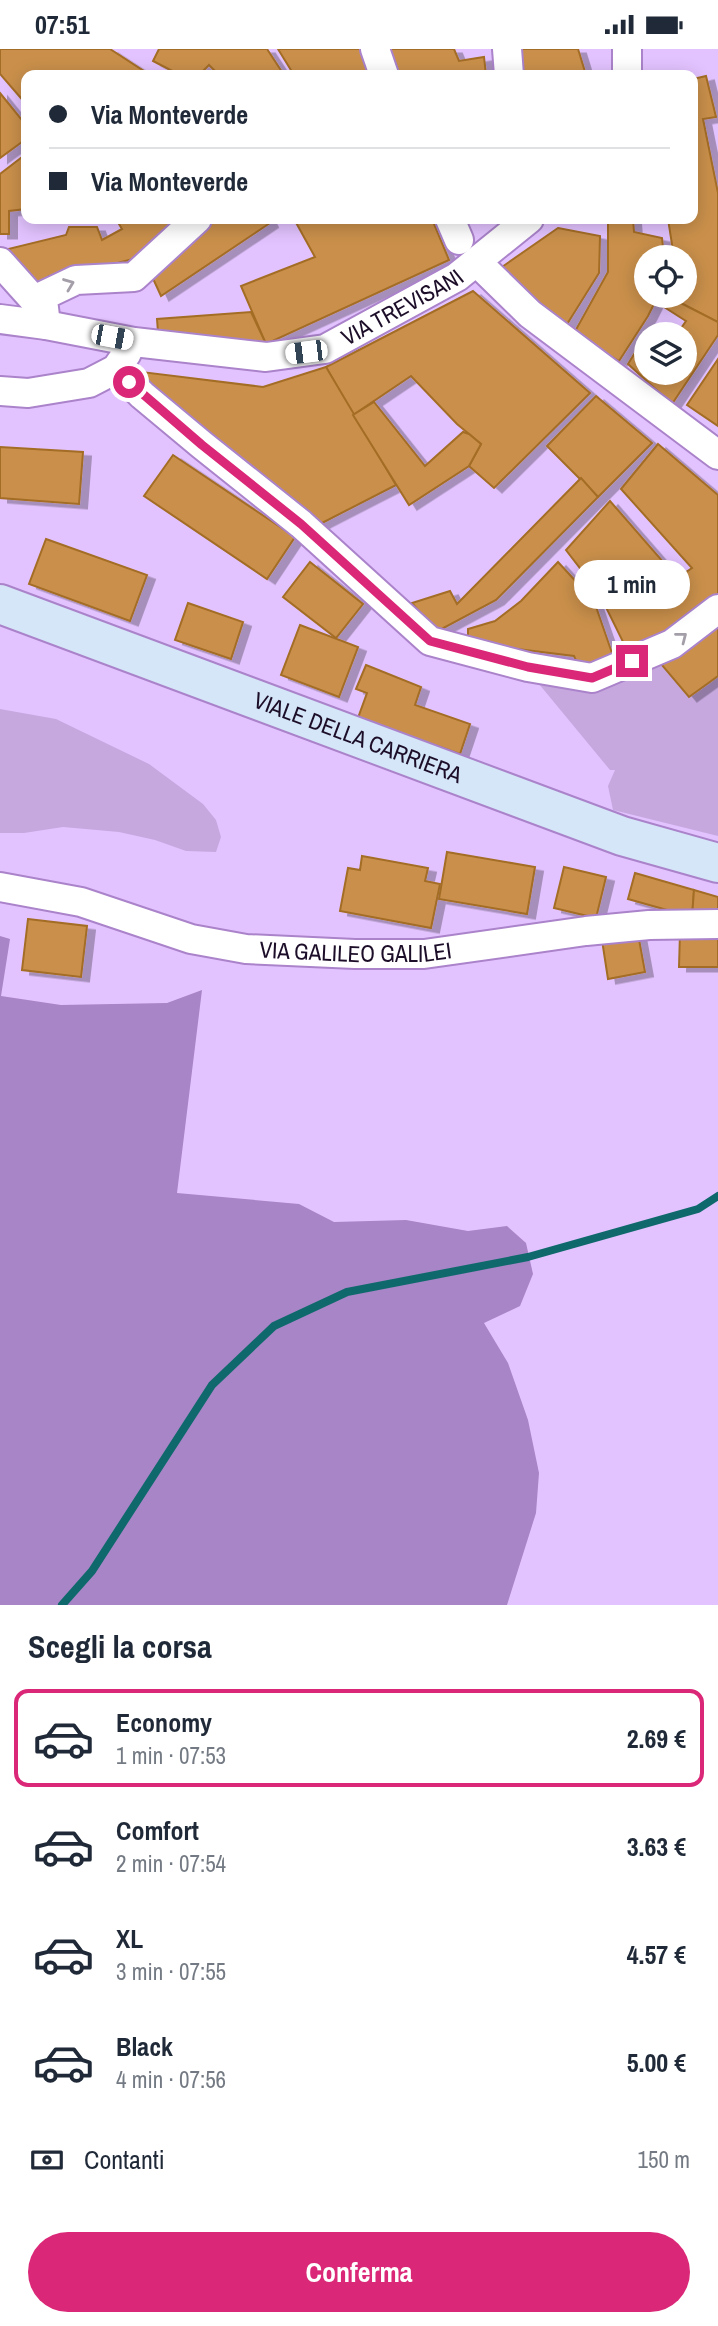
<!DOCTYPE html>
<html lang="it">
<head>
<meta charset="utf-8">
<style>
  :root { --surface:#fff; --page:#f6f6f7; --text:#1f2937; --muted:#747a83; --line:#e0e1e3; --accent:#db2777 }
  body { margin:0; font-family:"Archivo Narrow",sans-serif; background:var(--page); color:var(--text); height:100vh; display:flex; flex-direction:column; font-size:26px; white-space:nowrap }
  * { box-sizing:border-box; margin:0 }
  p { font-size:23px; color:var(--muted) }
  .icon { flex:none; width:38px; height:38px; fill:none; stroke:currentColor; stroke-width:2; stroke-linecap:round; stroke-linejoin:round }
  .map { position:relative; height:1556px; overflow:hidden }
  .side { display:flex; flex-direction:column; background:var(--surface); flex:1 }
  .side>* { flex:none }
  .banner { position:absolute; left:21px; top:21px; width:677px; height:154px; border-radius:14px; box-shadow:0 4px 18px #0003; display:grid; align-content:center; height:154px; padding:0 28px; background:var(--surface) }
  .controls { position:absolute; left:634px; top:196px; display:grid; gap:14px }
  .controls a { display:grid; place-items:center; width:63px; height:63px; border-radius:50%; background:var(--surface); box-shadow:0 4px 18px #0003; font-size:35px }
  .end { position:absolute; width:32px; height:32px; margin:-16px; border:9px solid #db2777; background:#fff; box-shadow:0 0 0 4px #fff }
  .from { border-radius:50% }
  .bubble { position:absolute; height:49px; border-radius:24px; background:var(--surface); box-shadow:0 4px 18px #0003; font-size:23px; font-weight:800; line-height:49px; text-align:center }
  .car { position:absolute; width:21px; height:42px; margin:-21px -10px; border-radius:9px; box-shadow:0 0 5px 2px #0007; background:linear-gradient(#fff 24%,#345 0 40%,#fff 0 76%,#345 0 86%,#fff 0) }
  .banner b { display:flex; align-items:center; gap:24px; height:66px; font-size:26px }
  .banner b+b { border-top:2px solid var(--line) }
  .banner i { width:18px; height:18px; background:var(--text) }
  ul { padding:0; list-style:none }
  li { display:flex; align-items:center; gap:21px; height:98px; margin:0 14px 10px; padding:0 14px; border:4px solid transparent; border-radius:14px }
  li div { flex:1 }
  li b { display:block; font-size:26px }
  li em { font-style:normal; font-weight:800 }
  li.active { border-color:var(--accent) }
  li>.icon { width:63px; height:63px; stroke-width:1.5 }
  h2 { padding:0 28px; font-size:32px; line-height:84px }
  .pay { display:flex; align-items:center; gap:18px; height:77px; padding:0 28px; font-size:26px }
  .pay p { margin-inline-start:auto }
  .cta { display:flex; gap:14px; margin-top:auto; padding:14px 28px }
  .cta a { flex:1; height:80px; border-radius:42px; background:var(--accent); color:#fff; font-size:28px; font-weight:800; line-height:80px; text-align:center }
  .status { display:flex; justify-content:space-between; align-items:center; height:49px; padding:0 35px; background:var(--surface); direction:ltr }
  .status svg { height:19px; fill:currentColor }
  .map>svg:first-child { display:block }
  .green { fill:#c6a8df }
  .forest { fill:#a885c6 }
  .lines { fill:none; stroke-linecap:round; stroke-linejoin:round }
  .stream { stroke:#0f696c; stroke-width:8 }
  .building { fill:#ca904c; stroke:#a46d25; stroke-width:2; filter:url(#shadow) }
  .minor-casing { stroke:#aa83ca; stroke-width:32 }
  .secondary-casing { stroke:#aa83ca; stroke-width:42 }
  .minor { stroke:#fff; stroke-width:28 }
  .secondary { stroke:#d4e6f8; stroke-width:38 }
  .oneway { stroke:#a49ea9 }
  .route { stroke:#db2777; stroke-width:9 }
  .labels { text-anchor:middle; stroke-width:6; stroke-linejoin:round; paint-order:stroke }
  .street-label { font-size:23px; fill:#1c0d28; stroke:#e3c3ff }
</style>
</head>
<body>
<div class="status"><b>07:51</b><svg viewBox="0 0 49 12"><path d="M0 12V9h3v3zM5 12V6h3v6zM10 12V3h3v9zM15 12V0h3v12zM26 1h20v11H26zM47 4h2v5h-2z"/></svg></div>
<div class="map">
<svg width="718" height="1556" viewBox="0 0 718 1556">
  <defs>
    <filter id="shadow"><feDropShadow dx="8" dy="4.5" stdDeviation="0" flood-color="#0004"/></filter>
  </defs>
  <rect width="100%" height="100%" fill="#e3c3ff"/>
  <g class="green">
    <path d="M661,615l29,33 28,-21v160l-105,-26 -5,-24 7,-16h-5l-71,-86 51,2z"/>
    <path d="M0,660l56,10 93,45 54,40 13,16 5,17 -5,15 -30,-1 -31,-11 -36,-8 -56,-5 -39,6h-24z"/>
  </g>
  <path class="forest" d="M0,887l10,3 -9,57 60,9 106,-2 35,-13 -25,203 122,11 35,18 72,-2 62,11 39,-5 19,17 7,31 -13,32 -36,17 24,40 20,57 11,53 -3,40 -29,92h-507z"/>
  <g class="lines">
    <path class="stream" d="M62,1556l30,-34 120,-186 62,-59 73,-34 181,-35 170,-48 20,-13"/>
  </g>
  <g class="building">
    <path d="M0,0h110l40,26h-124v29l-26,-30z"/>
    <path d="M159,0h108l17,26h-65l-10,-10 -10,10h-19l-27,-14z"/>
    <path d="M278,0h88l8,26h-80z"/>
    <path d="M386,0h68l5,12 25,-4 2,18h-87z"/>
    <path d="M520,0h58l8,26h-62z"/>
    <path d="M706,27l10,41 -13,2 15,74v129l-49,-25 15,-1v-39h-10l-6,-38h25v-140z"/>
    <path d="M0,44l26,32v14l-26,19z"/>
    <path d="M26,105v55l-17,2v23h-9v-60z"/>
    <path d="M116,170h73l-52,39 -83,21 -5,-3 -15,15 -34,-40 66,-16 3,-8h28l5,13 20,-11z"/>
    <path d="M208,170h60l2,4 -109,73 -11,-24z"/>
    <path d="M294,170h138l17,41 -183,84 -25,-58 74,-29z"/>
    <path d="M608,170h25l1,13 28,6 2,19h-18v39h12l-10,20 -29,45 -46,-26 35,-63z"/>
    <path d="M558,179l42,8 -1,37 -35,56 -65,-60z"/>
    <path d="M473,242l117,102 -96,95 -25,-22 12,-22 -24,-20 -46,-48 -58,39 -27,-48z"/>
    <path d="M669,248l49,25v13l-46,69 -44,-40 18,-29v38h38v-39h-7l9,-13 -22,-14z"/>
    <path d="M251,263l15,32 -108,-12 -1,-13z"/>
    <path d="M718,310v67l-31,-21z"/>
    <path d="M326,318l70,118 -76,39 -179,-145 1,-7 121,15z"/>
    <path d="M596,347l56,47 -54,54 -51,-51z"/>
    <path d="M374,353l51,64 38,-34 6,2 12,10 -12,22 -60,39 -56,-90z"/>
    <path d="M658,395l60,51v100l-48,40 -42,17 -29,-59 -33,-43 44,-49 67,77 15,-10 -71,-79z"/>
    <path d="M0,398l83,5 -4,52 -79,-6z"/>
    <path d="M173,406l122,82 -28,42 -123,-83z"/>
    <path d="M581,429l17,19 -102,103 -60,32 -24,-29 38,-12 7,13z"/>
    <path d="M46,490l101,36 -17,46 -101,-37z"/>
    <path d="M310,513l53,42 -27,34 -53,-41z"/>
    <path d="M558,513l36,39 19,55 -34,11 -5,-11 -106,-13v-14l27,-8 26,-20z"/>
    <path d="M188,554l55,19 -12,37 -56,-19z"/>
    <path d="M718,568v59l-29,21 -28,-33z"/>
    <path d="M300,576l58,22 -19,50 -58,-22z"/>
    <path d="M366,616l55,22 -6,18 55,19 -10,30 -102,-36 9,-25 -11,-4z"/>
    <path d="M447,803l88,15 -8,47 -88,-15z"/>
    <path d="M362,807l66,12 -3,13 15,3 -9,44 -91,-17 8,-43 12,2z"/>
    <path d="M564,818l42,10 -10,41 -42,-10z"/>
    <path d="M635,824l59,17 -2,27 -64,-18z"/>
    <path d="M694,841l24,7v21l-26,-1z"/>
    <path d="M28,870l59,7 -6,51 -59,-7z"/>
    <path d="M680,884l38,2v32h-39z"/>
    <path d="M638,885l7,38 -37,7 -6,-39z"/>
  </g>
  <g class="lines">
    <defs>
      <g id="minor">
        <path d="M375,0l9,26"/>
        <path d="M507,0l2,26"/>
        <path d="M627,0v26"/>
        <path d="M450,170l9,21"/>
        <path d="M0,213l34,38"/>
        <path d="M485,221l45,44 188,141"/>
        <path id="s1" d="M0,270l46,6 88,17 132,15 59,-8 132,-72 72,-58"/>
        <path d="M46,276l-2,-17 -10,-8 42,-20 58,-3 63,-58"/>
        <path d="M116,320l26,26 60,50 99,79 129,117 98,26 64,11 80,-34 46,-35"/>
        <path d="M0,342l28,2 61,-10 27,-14 11,-16"/>
        <path id="s2" d="M0,838l81,15 110,37 55,10 109,5h69l162,-23 63,-6 69,-1"/>
      </g>
      <g id="secondary">
        <path id="s3" d="M0,555l622,232 96,27"/>
      </g>
    </defs>
    <use href="#minor" class="minor-casing"/>
    <use href="#secondary" class="secondary-casing"/>
    <use href="#minor" class="minor"/>
    <use href="#secondary" class="secondary"/>
  </g>
  <defs><path id="oneway-chevron" d="M-2-3.5L2.5 0L-2 3.5" fill="none" stroke-width="1.6" stroke-linecap="round" stroke-linejoin="round" transform="scale(1.75)"/></defs>
  <g class="oneway">
    <use href="#oneway-chevron" transform="translate(69 235) rotate(-21)"/>
    <use href="#oneway-chevron" transform="translate(682 588) rotate(-38)"/>
  </g>
  <g class="lines">
    <path class="route" d="M129,333l73,63 99,79 129,117 98,26 64,11 40,-17"/>
  </g>
  <g class="labels">
    <g class="street-label">
      <text dy="8" stroke="none"><textPath href="#s1" startOffset="416">VIA TREVISANI</textPath></text>
      <text dy="8" stroke="none"><textPath href="#s3" startOffset="382">VIALE DELLA CARRIERA</textPath></text>
      <text dy="8" stroke="none"><textPath href="#s2" startOffset="364">VIA GALILEO GALILEI</textPath></text>
    </g>
  </g>
</svg>
<div class="controls">
<a><svg class="icon" aria-label="locate" viewBox="0 0 24 24"><circle cx="12" cy="12" r="6"/><path d="M12 2v4M12 18v4M2 12h4M18 12h4"/></svg></a>
<a><svg class="icon" aria-label="layers" viewBox="0 0 24 24"><path d="M12 4l9 5-9 5-9-5zM3 14l9 5 9-5"/></svg></a>
</div>
<i class="end from" style="left:129px;top:333px"></i>
<i class="end" style="left:632px;top:612px"></i>
<div class="bubble" style="left:574px;top:511px;width:116px">1 min</div>
<i class="car" style="left:112px;top:288px;rotate:101deg"></i>
<i class="car" style="left:306px;top:303px;rotate:263deg"></i>
<div class="banner">
<b><i class="from"></i>Via Monteverde</b>
<b><i></i>Via Monteverde</b>
</div>
</div>
<section class="side">
<h2>Scegli la corsa</h2>
<ul>
<li class="active"><svg class="icon" aria-label="car" viewBox="0 0 24 24"><path d="M5 17H2v-5l4-1 3-4h7l3 4 3 1v5h-3M9 17h6M6 11h13"/><circle cx="7" cy="17" r="2"/><circle cx="17" cy="17" r="2"/></svg><div><b>Economy</b><p>1 min · 07:53</p></div><em>2.69 €</em></li>
<li><svg class="icon" aria-label="car" viewBox="0 0 24 24"><path d="M5 17H2v-5l4-1 3-4h7l3 4 3 1v5h-3M9 17h6M6 11h13"/><circle cx="7" cy="17" r="2"/><circle cx="17" cy="17" r="2"/></svg><div><b>Comfort</b><p>2 min · 07:54</p></div><em>3.63 €</em></li>
<li><svg class="icon" aria-label="car" viewBox="0 0 24 24"><path d="M5 17H2v-5l4-1 3-4h7l3 4 3 1v5h-3M9 17h6M6 11h13"/><circle cx="7" cy="17" r="2"/><circle cx="17" cy="17" r="2"/></svg><div><b>XL</b><p>3 min · 07:55</p></div><em>4.57 €</em></li>
<li><svg class="icon" aria-label="car" viewBox="0 0 24 24"><path d="M5 17H2v-5l4-1 3-4h7l3 4 3 1v5h-3M9 17h6M6 11h13"/><circle cx="7" cy="17" r="2"/><circle cx="17" cy="17" r="2"/></svg><div><b>Black</b><p>4 min · 07:56</p></div><em>5.00 €</em></li>
</ul>
<div class="pay"><svg class="icon" aria-label="cash" viewBox="0 0 24 24"><path d="M3 7h18v10H3z"/><circle cx="12" cy="12" r="2"/></svg>Contanti<p>150 m</p></div>
<div class="cta"><a>Conferma</a></div>
</section>
</body>
</html>
